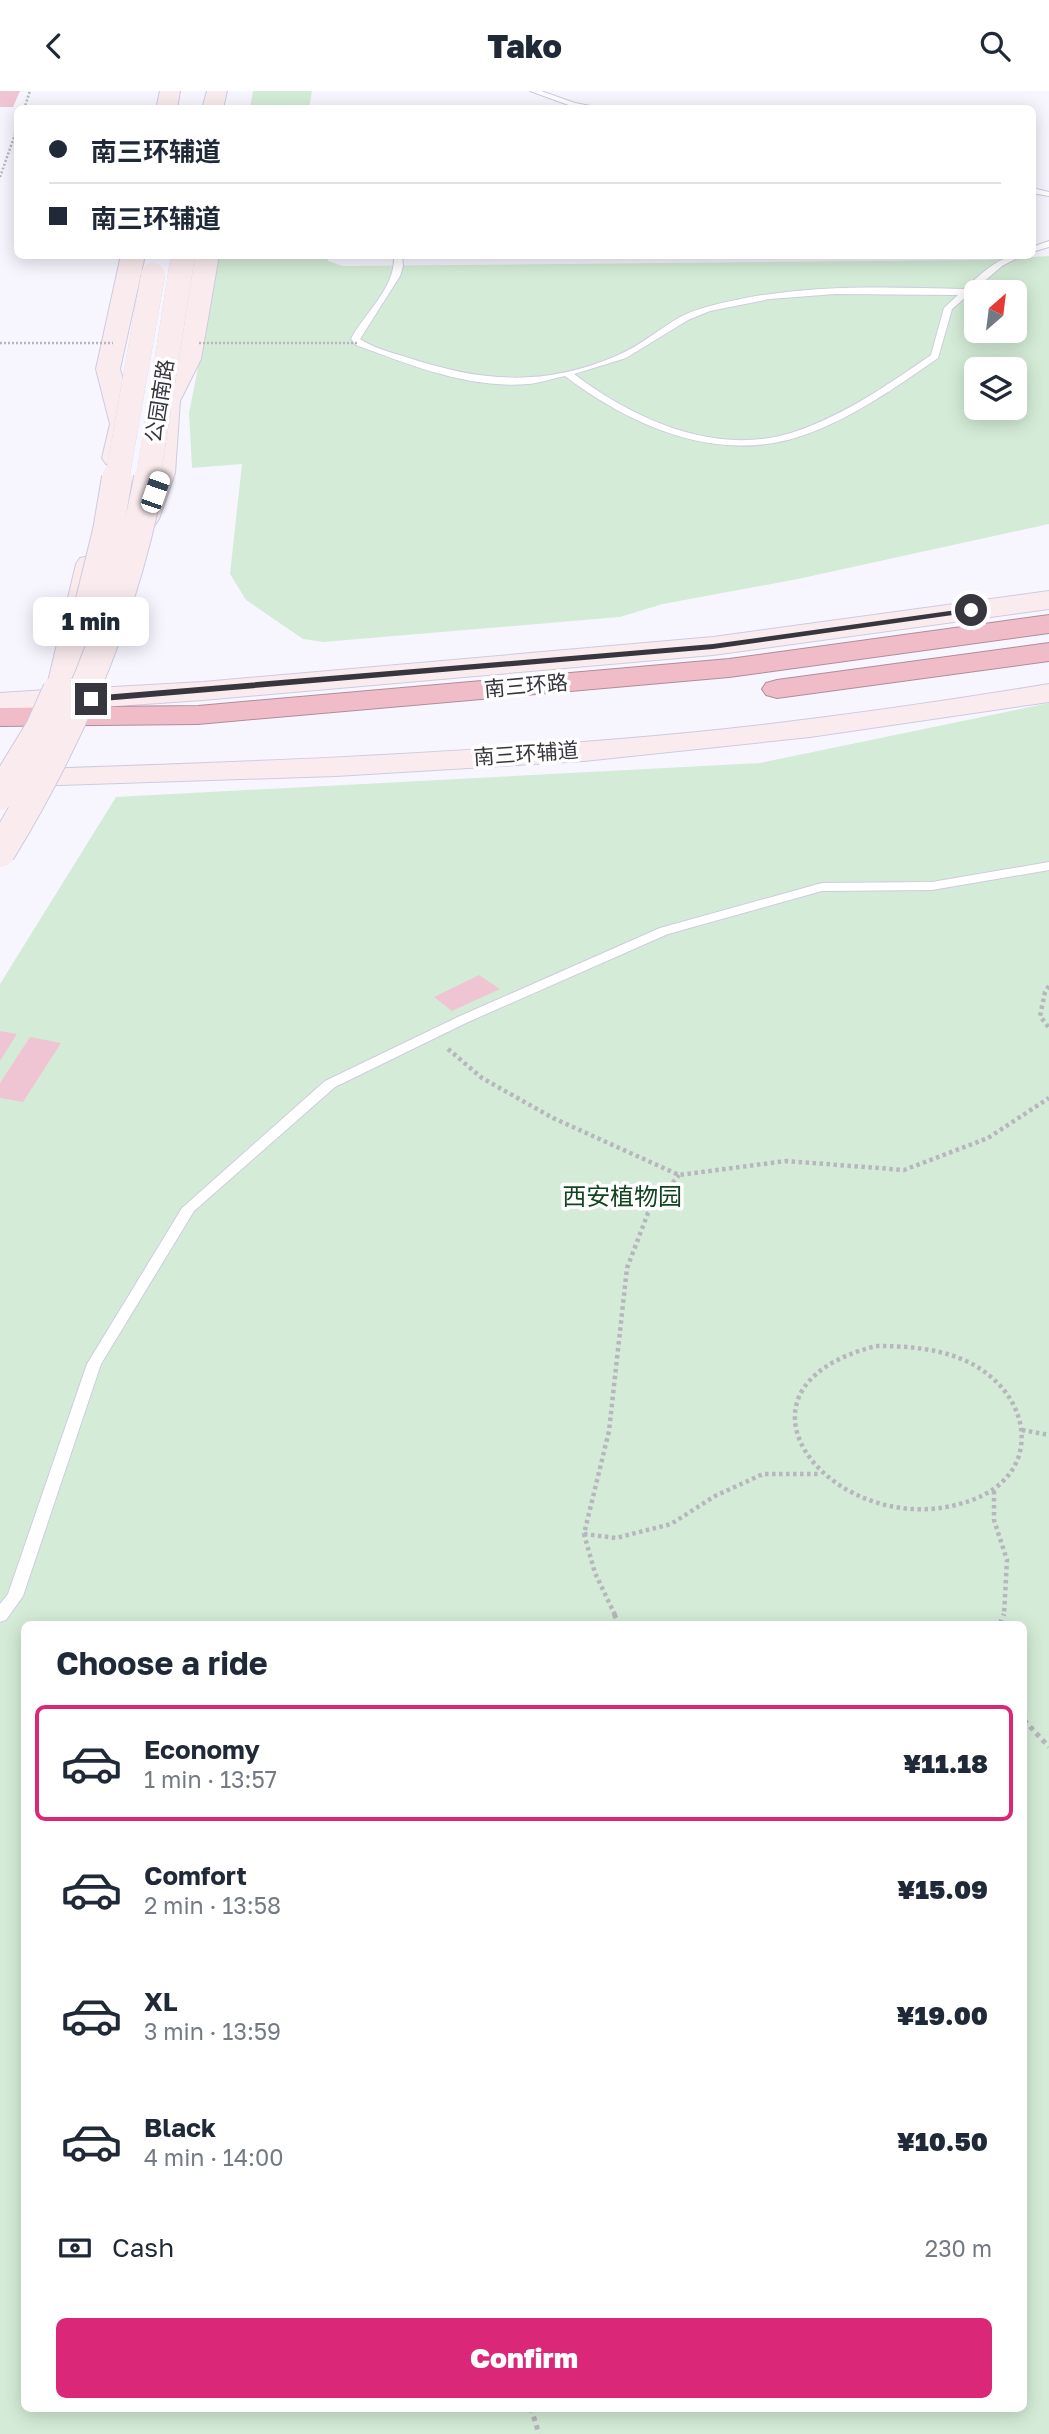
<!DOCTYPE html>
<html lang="en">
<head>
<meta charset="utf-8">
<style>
  :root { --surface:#fff; --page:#f6f6f7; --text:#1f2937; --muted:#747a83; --line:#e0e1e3; --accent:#db2777 }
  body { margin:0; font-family:"Golos Text","Noto Sans SC",sans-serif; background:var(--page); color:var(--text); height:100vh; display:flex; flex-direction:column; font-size:26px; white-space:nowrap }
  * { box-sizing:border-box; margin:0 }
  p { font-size:23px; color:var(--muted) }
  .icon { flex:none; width:38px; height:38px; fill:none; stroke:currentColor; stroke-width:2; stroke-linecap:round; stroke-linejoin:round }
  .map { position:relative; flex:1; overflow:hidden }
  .details { position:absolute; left:21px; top:1530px; width:1006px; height:791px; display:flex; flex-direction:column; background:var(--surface); border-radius:10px; box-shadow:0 4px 18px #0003 }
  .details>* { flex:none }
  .top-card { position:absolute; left:14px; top:14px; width:1022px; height:154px; border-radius:10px; box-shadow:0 4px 18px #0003; display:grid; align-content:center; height:154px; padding:0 35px; background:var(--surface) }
  .needle { width:46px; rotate:28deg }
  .controls { position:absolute; left:964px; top:189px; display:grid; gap:14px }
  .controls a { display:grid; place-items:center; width:63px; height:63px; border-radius:10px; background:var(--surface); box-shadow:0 4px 18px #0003; font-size:35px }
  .end { position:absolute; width:32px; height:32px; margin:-16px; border:9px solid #37363e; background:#fff; box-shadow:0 0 0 4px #fff }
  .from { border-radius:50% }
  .bubble { position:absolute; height:49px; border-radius:10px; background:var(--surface); box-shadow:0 4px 18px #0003; font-size:23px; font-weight:800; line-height:49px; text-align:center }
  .car { position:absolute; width:21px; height:42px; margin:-21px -10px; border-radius:9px; box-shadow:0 0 5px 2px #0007; background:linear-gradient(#fff 24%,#345 0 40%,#fff 0 76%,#345 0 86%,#fff 0) }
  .top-card b { display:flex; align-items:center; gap:24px; height:66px; font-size:26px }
  .top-card b+b { border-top:2px solid var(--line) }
  .top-card i { width:18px; height:18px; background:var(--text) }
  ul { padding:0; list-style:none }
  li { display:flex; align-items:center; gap:21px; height:116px; margin:0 14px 10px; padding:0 21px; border:4px solid transparent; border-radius:10px }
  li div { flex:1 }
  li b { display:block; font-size:26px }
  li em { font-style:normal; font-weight:800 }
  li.on { border-color:var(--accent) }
  li>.icon { width:63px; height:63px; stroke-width:1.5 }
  h2 { padding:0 35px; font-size:32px; line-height:84px }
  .pay { display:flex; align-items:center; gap:18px; height:77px; padding:0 35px; font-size:26px }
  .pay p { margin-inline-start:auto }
  .primary-button { display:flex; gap:14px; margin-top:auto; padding:14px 35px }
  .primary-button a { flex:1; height:80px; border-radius:10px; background:var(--accent); color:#fff; font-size:28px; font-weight:800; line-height:80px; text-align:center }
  header { display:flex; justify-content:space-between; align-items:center; height:91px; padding:0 35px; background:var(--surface); font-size:32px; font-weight:800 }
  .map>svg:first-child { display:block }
  .green { fill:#d4ecd7; fill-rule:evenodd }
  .building { fill:#f0c5d3 }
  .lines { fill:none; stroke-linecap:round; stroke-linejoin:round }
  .lane-casing { stroke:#cecbe1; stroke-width:2 }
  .secondary-casing { stroke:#cecbe1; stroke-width:2 }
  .highway-casing { stroke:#af8d98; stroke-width:2 }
  .path-far2 { stroke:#b7b6be; stroke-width:2.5; stroke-dasharray:2 2; stroke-linecap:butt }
  .path-far1 { stroke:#b7b6be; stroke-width:4.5; stroke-dasharray:3.5 3.5; stroke-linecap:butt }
  .path { stroke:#b7b6be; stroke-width:5; stroke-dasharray:4.5 4.5; stroke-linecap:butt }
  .lane { fill:#fff; fill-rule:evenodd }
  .secondary { fill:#faebee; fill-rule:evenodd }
  .highway { fill:#f0bcc8; fill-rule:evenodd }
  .secondary-bridge-far1-casing { stroke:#cecbe1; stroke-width:24; stroke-linecap:butt }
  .secondary-bridge-casing { stroke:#cecbe1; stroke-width:32; stroke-linecap:butt }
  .path-bridge { stroke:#b7b6be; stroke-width:2.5; stroke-dasharray:2 2; stroke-linecap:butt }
  .secondary-bridge-far1 { stroke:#faebee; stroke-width:24 }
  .secondary-bridge { stroke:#faebee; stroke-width:30 }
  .route { fill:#37363e }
  .labels { text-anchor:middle; stroke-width:7; stroke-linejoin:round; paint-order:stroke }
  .far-street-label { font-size:21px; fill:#37363e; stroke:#fff }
  .park-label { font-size:24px; fill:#124420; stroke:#fff }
</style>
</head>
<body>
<header><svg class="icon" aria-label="back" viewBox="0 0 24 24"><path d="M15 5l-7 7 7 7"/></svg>Tako<svg class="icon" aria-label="search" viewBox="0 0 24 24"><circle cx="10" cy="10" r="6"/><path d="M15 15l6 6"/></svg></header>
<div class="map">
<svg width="1049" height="2343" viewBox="0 0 1049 2343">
  <rect width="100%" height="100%" fill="#f7f6ff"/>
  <g class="green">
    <path d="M253,0h59l-3,17h-59z"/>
    <path d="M220,165h108v5l15,5 641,-6 65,-4v268l-251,55 -135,25 -43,13 -297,25 -20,-3 -57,-39 -16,-26 12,-110 -50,4 -3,-55zM976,201h39v39h-39zM976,278h39v39h-39z"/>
    <path d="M1049,612v1731h-1049v-1450l116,-187 644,-34zM24,1533h1000v784h-1000z"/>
  </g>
  <g class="building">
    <path d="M0,0h20l-7,16h-13z"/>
    <path d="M479,884l21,14 -48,22 -18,-14z"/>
    <path d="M0,940l17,3 -17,27z"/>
    <path d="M30,946l31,6 -38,59 -23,-4v-15z"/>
  </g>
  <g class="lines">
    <defs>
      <g id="lane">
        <path d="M530,0h11l34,12 31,6 -32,-2z"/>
        <path d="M719,16h91l3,2h-97z"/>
        <path d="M1032,97l17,4v4l-17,-3z"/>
        <path d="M1049,150v6l-17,5v-5z"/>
        <path d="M394,164h8l1,11 -3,10 -40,63c13,9 33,14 49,19 73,24 135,29 207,-2 24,-10 43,-27 64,-39 18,-9 37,-13 56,-17 74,-16 153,-13 228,-11 18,-15 34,-34 59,-34l-21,11 -50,43 -14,49c-42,29 -85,60 -134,77 -84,30 -172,-8 -239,-59 -12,2 -24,7 -37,8 -59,5 -118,-19 -172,-39l-5,-6c14,-27 45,-51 43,-84zM835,203l123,1 -14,13 -13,47c-42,29 -85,59 -134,76 -78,27 -161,-10 -223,-57l52,-16 62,-38 22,-9 60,-12z"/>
        <path d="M1049,771v8l-117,20 -110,1 -154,43 -200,88 -133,65 -141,124 -93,153 -78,232 -17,24 -6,2v-18l8,-10 79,-230 95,-156 143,-127 135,-65 200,-88 162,-45 110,-1z"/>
      </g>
      <g id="secondary">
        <path d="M160,0h20l-3,18h-21z"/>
        <path d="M207,0h20l-4,18h-21z"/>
        <path d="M121,164h24l-25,114 16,55 -8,34 -4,6 -9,2 -9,-2 -4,-6 8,-34 -14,-55z"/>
        <path d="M195,164h24l-18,104 -21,42 -5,72 -16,46 -4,6 -10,2 -10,-2 -4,-6 18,-46 5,-72 23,-42z"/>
        <path d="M90,465l10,2 4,6 -27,125 126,-7 510,-45 336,-46v18l-336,46 -510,45 -144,10 -59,1v-18l46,-3 30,-126 4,-6z"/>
        <path d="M1049,593v18l-239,35 -226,24 -248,15 -336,11v-16l6,-1c220,-7 441,-15 660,-35 128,-12 256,-30 383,-51z"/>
      </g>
      <g id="highway">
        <path d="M1049,524v18l-320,44 -531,47 -198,2v-18l198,-2 531,-47z"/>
        <path d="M1049,552v18l-272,37 -11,-3 -4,-6 4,-6 11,-3z"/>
      </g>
    </defs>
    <use href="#lane" class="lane-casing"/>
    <use href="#secondary" class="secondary-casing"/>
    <use href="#highway" class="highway-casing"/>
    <g class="path-far2">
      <path d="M24,18l6,-18"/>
      <path d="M0,86l18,-51"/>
    </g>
    <g class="path-far1">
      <path d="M1049,895l-4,6 -5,24 9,12"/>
      <path d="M448,958l34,29 71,40 126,57 107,-14 118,9 84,-32 61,-40"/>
      <path d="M876,1255c35,0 73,3 103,22 55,35 61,107 -7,132 -131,49 -269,-110 -96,-154z"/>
      <path d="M1022,1339l27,5"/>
      <path d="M994,1400v29l13,40 -3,55"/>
      <path d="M584,1443l32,4 55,-14 44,-28 48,-22h56"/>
      <path d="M615,1524l-20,-42 -11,-39 25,-103 18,-163 21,-55 31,-38"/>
    </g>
    <g class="path">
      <path d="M614,1523l5,10"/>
      <path d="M1000,1533l4,-10"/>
      <path d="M1024,1629l25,27"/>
      <path d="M531,2317l8,26"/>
    </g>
    <use href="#lane" class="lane"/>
    <use href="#secondary" class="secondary"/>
    <use href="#highway" class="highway"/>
    <defs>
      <g id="secondary-bridge-far1">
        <path d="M117,388l36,-204"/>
        <path d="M148,388l35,-224"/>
      </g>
      <g id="secondary-bridge">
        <path d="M90,513l18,-73 9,-53"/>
        <path d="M0,704l41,-67 17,-38"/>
        <path d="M0,761c71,-116 124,-240 149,-374"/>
      </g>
    </defs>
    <use href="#secondary-bridge-far1" class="secondary-bridge-far1-casing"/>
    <use href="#secondary-bridge" class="secondary-bridge-casing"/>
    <g class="path-bridge">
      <path d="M0,252h113"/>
      <path d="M199,252h160"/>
    </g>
    <use href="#secondary-bridge-far1" class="secondary-bridge-far1"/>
    <use href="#secondary-bridge" class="secondary-bridge"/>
  </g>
  <path class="route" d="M971,517l3,4 -261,37 -622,53 -5,-3 5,-3 622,-52z"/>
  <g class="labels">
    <g class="far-street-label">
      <text transform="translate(160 310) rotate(-81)" y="7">公园南路</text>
      <text transform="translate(526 595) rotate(-5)" y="7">南三环路</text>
      <text transform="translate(526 663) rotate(-4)" y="7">南三环辅道</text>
    </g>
    <g class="park-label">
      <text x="622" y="1114">西安植物园</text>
    </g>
  </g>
</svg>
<div class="controls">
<a><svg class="needle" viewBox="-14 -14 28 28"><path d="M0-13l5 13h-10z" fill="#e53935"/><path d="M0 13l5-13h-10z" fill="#747a83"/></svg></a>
<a><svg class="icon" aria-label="layers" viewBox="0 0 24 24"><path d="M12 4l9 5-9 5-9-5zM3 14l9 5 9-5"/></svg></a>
</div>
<i class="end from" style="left:971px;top:519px"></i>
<i class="end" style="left:91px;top:608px"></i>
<div class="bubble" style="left:33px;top:506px;width:116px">1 min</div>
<i class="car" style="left:155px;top:401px;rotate:19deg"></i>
<div class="top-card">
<b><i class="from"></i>南三环辅道</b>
<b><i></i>南三环辅道</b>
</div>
<section class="details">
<h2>Choose a ride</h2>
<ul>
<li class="on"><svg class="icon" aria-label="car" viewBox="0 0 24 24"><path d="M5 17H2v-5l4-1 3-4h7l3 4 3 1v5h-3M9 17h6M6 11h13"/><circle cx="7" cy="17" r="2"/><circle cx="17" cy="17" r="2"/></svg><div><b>Economy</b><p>1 min · 13:57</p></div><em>¥11.18</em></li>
<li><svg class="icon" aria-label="car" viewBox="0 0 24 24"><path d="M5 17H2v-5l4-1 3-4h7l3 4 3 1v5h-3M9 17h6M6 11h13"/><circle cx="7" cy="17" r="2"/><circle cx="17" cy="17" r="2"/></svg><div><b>Comfort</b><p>2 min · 13:58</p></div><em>¥15.09</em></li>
<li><svg class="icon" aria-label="car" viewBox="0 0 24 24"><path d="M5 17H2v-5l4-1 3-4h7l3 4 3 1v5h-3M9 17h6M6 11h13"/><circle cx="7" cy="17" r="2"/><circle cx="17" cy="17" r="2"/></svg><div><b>XL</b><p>3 min · 13:59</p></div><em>¥19.00</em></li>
<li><svg class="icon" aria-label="car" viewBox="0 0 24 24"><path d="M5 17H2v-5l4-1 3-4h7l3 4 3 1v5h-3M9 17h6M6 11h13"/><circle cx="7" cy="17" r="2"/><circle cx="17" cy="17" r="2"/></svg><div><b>Black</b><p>4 min · 14:00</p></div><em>¥10.50</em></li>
</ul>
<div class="pay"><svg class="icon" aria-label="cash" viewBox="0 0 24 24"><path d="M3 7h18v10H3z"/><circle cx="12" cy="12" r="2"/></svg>Cash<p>230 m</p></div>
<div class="primary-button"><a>Confirm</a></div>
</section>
</div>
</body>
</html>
